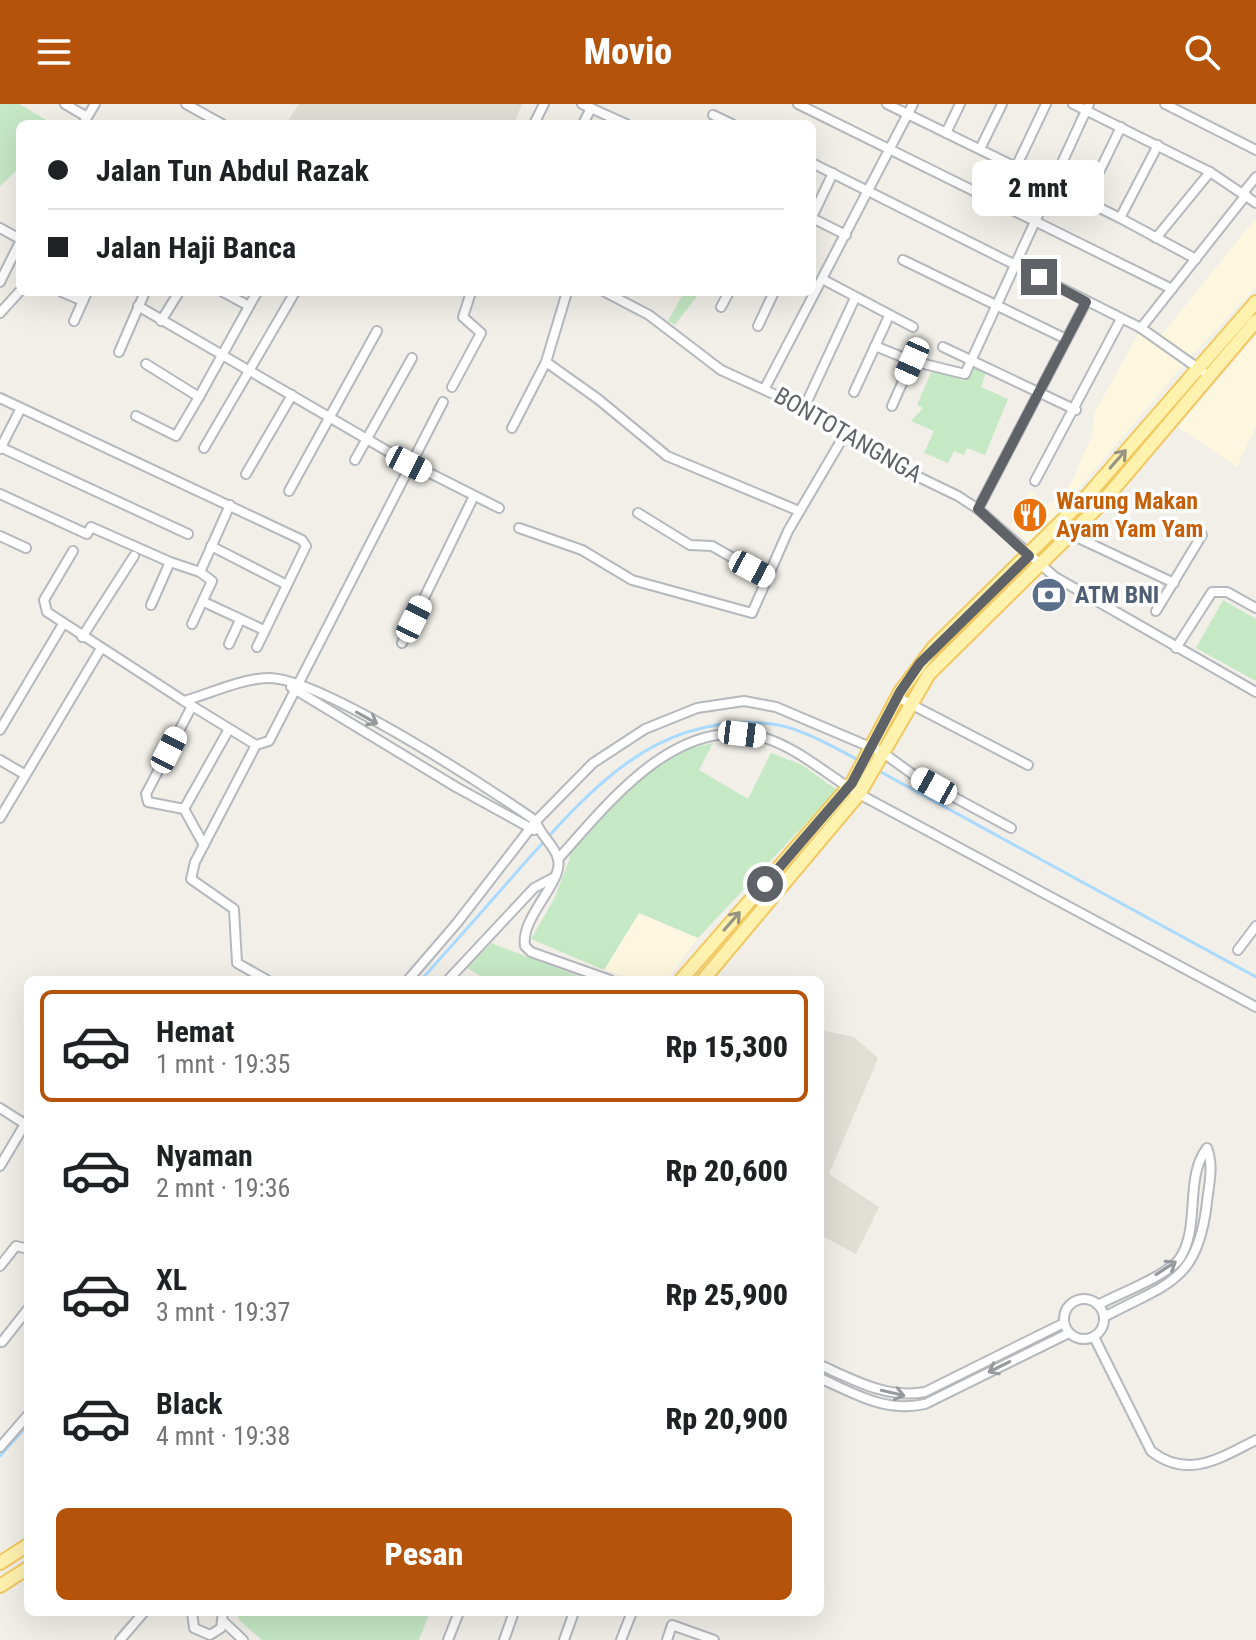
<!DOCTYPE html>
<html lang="id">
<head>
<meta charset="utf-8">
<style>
  :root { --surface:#fff; --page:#f2f2f2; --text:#202124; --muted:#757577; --line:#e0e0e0; --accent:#b45309 }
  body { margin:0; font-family:"Roboto Condensed",sans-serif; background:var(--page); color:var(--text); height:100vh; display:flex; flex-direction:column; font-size:30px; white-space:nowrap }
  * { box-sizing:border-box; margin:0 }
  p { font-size:26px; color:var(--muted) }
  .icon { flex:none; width:44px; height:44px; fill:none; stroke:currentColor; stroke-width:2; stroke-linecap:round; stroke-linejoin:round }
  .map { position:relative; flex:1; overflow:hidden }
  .panel { position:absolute; left:24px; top:872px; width:800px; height:640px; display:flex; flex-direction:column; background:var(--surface); border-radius:12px; box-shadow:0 8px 32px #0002 }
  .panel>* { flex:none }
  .guide { position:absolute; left:16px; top:16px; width:800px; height:176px; border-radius:12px; box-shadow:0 8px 32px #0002; display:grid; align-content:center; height:176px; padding:0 32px; background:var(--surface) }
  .end { position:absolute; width:36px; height:36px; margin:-18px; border:10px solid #5f6368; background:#fff; box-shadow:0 0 0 4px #fff }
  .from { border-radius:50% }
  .bubble { position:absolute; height:56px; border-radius:12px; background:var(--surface); box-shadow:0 8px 32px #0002; font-size:26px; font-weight:800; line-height:56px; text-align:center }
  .car { position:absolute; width:24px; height:48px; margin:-24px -12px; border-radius:10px; box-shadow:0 0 6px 2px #0007; background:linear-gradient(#fff 24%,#345 0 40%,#fff 0 76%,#345 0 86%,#fff 0) }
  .guide b { display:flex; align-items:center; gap:28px; height:76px; font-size:30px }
  .guide b+b { border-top:2px solid var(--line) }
  .guide i { width:20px; height:20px; background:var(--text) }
  ul { padding:14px 0 0; list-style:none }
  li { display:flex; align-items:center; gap:24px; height:112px; margin:0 16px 12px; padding:0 16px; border:4px solid transparent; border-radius:12px }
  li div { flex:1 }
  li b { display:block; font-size:30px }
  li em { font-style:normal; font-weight:800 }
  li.on { border-color:var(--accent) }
  li>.icon { width:72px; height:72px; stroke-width:1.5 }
  .button { display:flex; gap:16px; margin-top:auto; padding:16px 32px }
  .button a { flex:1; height:92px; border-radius:12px; background:var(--accent); color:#fff; font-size:32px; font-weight:800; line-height:92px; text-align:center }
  header { display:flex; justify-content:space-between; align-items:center; height:104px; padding:0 32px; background:var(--accent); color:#fff; font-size:36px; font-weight:800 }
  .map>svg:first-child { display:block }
  .commercial { fill:#fef7e0 }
  .education { fill:#e1ded6 }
  .green { fill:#c5e8c5 }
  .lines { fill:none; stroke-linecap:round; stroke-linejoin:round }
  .stream { stroke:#aadaff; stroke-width:3 }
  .minor-casing { stroke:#b5b8bc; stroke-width:12 }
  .primary-casing { stroke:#f2c960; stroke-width:16 }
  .minor { stroke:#fff; stroke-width:8 }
  .primary { stroke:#fff2af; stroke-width:12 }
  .oneway { stroke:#979581 }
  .oneway2 { stroke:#979a9d }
  .route { stroke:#5f6368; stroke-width:10 }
  .labels { text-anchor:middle; stroke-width:7; stroke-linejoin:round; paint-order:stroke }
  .street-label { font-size:24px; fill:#5f6368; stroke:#fff }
  .food-label { font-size:24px; font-weight:bold; fill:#c56008; stroke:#fff; text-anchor:start }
  .service-label { font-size:24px; font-weight:bold; fill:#4e5e75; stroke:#fff; text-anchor:start }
</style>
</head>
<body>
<header><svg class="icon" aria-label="menu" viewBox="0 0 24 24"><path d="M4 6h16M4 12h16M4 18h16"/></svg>Movio<svg class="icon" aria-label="search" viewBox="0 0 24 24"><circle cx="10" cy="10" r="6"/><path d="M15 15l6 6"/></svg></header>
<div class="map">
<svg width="1256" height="1536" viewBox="0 0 1256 1536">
  <rect width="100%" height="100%" fill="#f1efe8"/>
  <g class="commercial">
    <path d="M1256,114v69l-65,69 -160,189 -20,-20 18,-34 19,13 16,-6 28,-62 2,-22 46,-83 17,10z"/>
    <path d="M1256,231v91l-19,41 -59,-40z"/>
    <path d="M639,808l59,26 -31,42h-28l-35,-10z"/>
  </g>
  <g class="education">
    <path d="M299,0h223l-8,20h-228z"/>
    <path d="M821,926l33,7 24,21 -49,116 50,33 -23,47 -36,-19z"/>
  </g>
  <g class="green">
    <path d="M0,0h19l34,20h-33v43l-20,19z"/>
    <path d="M684,188h16l-25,33 -7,-4z"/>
    <path d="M973,257l15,6 -7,20 27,12 -23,56 -18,-7 -3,7 -10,-4 -6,12 -24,-10 10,-22 -23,-10 12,-13 -6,-3 16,-37 31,13z"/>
    <path d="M1223,496l33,19v62l-60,-33z"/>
    <path d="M713,639l-14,27 49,29 23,-46 31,12 35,25 -139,148 -59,-25 -35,57 -73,-31 23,-40 16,-41 -5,-10 44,-37 39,-42 35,-19z"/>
    <path d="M491,839l98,37h-101l-21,-12z"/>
    <path d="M236,1508h194l-11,28h-157l-22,-19z"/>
  </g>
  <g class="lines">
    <g class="stream">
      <path d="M879,667l377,206"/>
      <path d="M421,876c34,-38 68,-76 101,-114 67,-75 130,-150 240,-143 33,1 68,22 96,37"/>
      <path d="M0,1352l28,-31"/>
    </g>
    <defs>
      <g id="minor">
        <path d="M65,0l22,13"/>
        <path d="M186,0l36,20"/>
        <path d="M582,0l44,20"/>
        <path d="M798,0l374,185"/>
        <path d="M887,0l233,114 76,41"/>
        <path d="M1073,0l137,68 46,31"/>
        <path d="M1165,0l91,46"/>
        <path d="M713,11l19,9"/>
        <path d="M83,20l12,-20"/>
        <path d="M534,20l10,-20"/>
        <path d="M583,20l8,-16"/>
        <path d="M946,29l14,-29"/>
        <path d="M980,45l22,-45"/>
        <path d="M812,59l329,165 61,43"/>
        <path d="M1016,63l30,-63"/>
        <path d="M1243,89l13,-16"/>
        <path d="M1085,97l36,-74"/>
        <path d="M812,113l21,-44"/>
        <path d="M812,114l34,17"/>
        <path d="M1120,114l38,-73"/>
        <path d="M0,124l20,11"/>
        <path d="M1156,134l54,-66"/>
        <path d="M903,156l161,78"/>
        <path d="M824,176l89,47"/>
        <path d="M0,178l20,-40"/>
        <path d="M62,188l21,9"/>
        <path d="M223,188l26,14"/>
        <path d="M605,188l44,23 72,55 83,38 96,60 58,28 20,13 77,68 201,115"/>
        <path d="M138,202l258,150 103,52"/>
        <path d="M721,203l8,-15"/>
        <path d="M0,209l20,-22"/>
        <path d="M74,217l13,-29"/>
        <path d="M161,217l18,-29"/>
        <path d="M758,222l16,-34"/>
        <path d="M1141,224l105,-133"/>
        <path d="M875,242l37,15 53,13 124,-270"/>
        <path d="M943,243l133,63"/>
        <path d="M119,248l26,-60"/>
        <path d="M546,258l52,37 69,57 132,55"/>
        <path d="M146,260l53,33 58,-105"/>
        <path d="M452,283l29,-54 -18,-16 8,-25"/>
        <path d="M765,284l148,-284"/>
        <path d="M854,288l35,-76"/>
        <path d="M0,294l302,142 4,6 -49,101"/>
        <path d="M892,302l20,-45"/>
        <path d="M804,304l51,-110"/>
        <path d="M136,312l40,20 23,-39"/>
        <path d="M512,324l34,-66 21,-70"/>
        <path d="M0,343l188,87"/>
        <path d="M204,344l91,-156"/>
        <path d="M0,345l21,-41"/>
        <path d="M355,356l57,-102"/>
        <path d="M246,370l46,-79"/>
        <path d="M1035,377l86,-162"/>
        <path d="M289,387l88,-160"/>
        <path d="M0,390l87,40 4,-7 79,35"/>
        <path d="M978,405l108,-207"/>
        <path d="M638,409l52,32 22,1 56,32"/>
        <path d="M519,424l63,22 50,30 120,33 36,-82 57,-97"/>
        <path d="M1072,431l102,48"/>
        <path d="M0,432l26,12"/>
        <path d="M211,442l76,39"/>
        <path d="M73,447l-29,49 3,12 137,89c25,-7 56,-22 83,-23 50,-3 221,110 269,143 4,15 19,24 22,38 6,23 -38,58 -33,87l6,6 79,28"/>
        <path d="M200,468l30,-67"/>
        <path d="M204,498l60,28"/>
        <path d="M151,501l19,-43 30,10 12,9 -20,43"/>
        <path d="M1156,507l46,-76"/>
        <path d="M82,533l52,-81"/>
        <path d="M402,539l72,-147"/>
        <path d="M229,540l11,-24"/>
        <path d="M1176,544l36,-56h15l29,16"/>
        <path d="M291,583l165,100 78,43"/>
        <path d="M897,593l131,68"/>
        <path d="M184,597l72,44 13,-4 174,-339"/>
        <path d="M192,602l-46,88 2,8 36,7 45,-80"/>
        <path d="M0,626l63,-106"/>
        <path d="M256,641l-61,117 -4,17 43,30 3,54 30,17"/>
        <path d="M0,656l24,14"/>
        <path d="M184,705l20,36"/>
        <path d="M0,714l100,-168"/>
        <path d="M558,755c49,-54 115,-142 200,-123 37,9 69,39 101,58l397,213"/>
        <path d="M1238,846l18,-24"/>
        <path d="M408,876l49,-57 79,-102 57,-58 52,-34 52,-21 47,-7 32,6 106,45 33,24 96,52"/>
        <path d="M448,876l86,-92 19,-10"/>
        <path d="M0,1004l25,16"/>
        <path d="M0,1062l28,-47"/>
        <path d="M0,1162l16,-20 12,3"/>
        <circle cx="1084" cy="1215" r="20"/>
        <path d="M1098,1201c20,-11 71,-30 82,-47 21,-33 4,-80 27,-110 7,19 2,35 0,54 -9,81 -40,81 -103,115"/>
        <path d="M1094,1233l57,114c37,29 69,7 105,-11"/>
        <path d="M2,1238l26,-33"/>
        <path d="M820,1261c34,15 67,34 105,27l139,-69"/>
        <path d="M820,1274c35,16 66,35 105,26l144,-71"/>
        <path d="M0,1343l28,-32"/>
        <path d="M192,1508l2,16 16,7 11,-7 2,-16"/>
        <path d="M224,1518l19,18"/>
        <path d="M120,1536l24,-28"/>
        <path d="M448,1536l11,-28"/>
        <path d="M504,1536l10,-28"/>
        <path d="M564,1536l10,-28"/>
        <path d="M621,1536l11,-28"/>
        <path d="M667,1536l5,-15 42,15"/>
      </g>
      <g id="primary">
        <path d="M681,876l171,-197 48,-91 33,-44 155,-153 168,-193"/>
        <path d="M703,876l156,-186 70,-120 172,-170 155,-183"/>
        <path d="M0,1459l28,-18"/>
        <path d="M0,1482l28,-18"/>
      </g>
    </defs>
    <use href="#minor" class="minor-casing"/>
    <use href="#primary" class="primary-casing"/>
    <use href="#minor" class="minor"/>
    <use href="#primary" class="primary"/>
  </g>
  <defs><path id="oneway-shaft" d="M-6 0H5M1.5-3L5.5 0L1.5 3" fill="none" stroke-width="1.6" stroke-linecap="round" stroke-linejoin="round" transform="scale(2)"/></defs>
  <g class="oneway">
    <use href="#oneway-shaft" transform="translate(1118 355) rotate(-49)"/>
    <use href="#oneway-shaft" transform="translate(732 817) rotate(-49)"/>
  </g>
  <g class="oneway2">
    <use href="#oneway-shaft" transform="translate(367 614) rotate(29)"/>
    <use href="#oneway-shaft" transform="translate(1166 1164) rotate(-33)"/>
    <use href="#oneway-shaft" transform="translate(999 1263) rotate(153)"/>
    <use href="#oneway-shaft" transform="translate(893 1289) rotate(13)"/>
  </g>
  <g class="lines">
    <path class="route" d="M765,780l87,-101 48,-91 20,-29 109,-107 -51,-47 108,-207 -47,-25"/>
  </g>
  <defs>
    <symbol id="restaurant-disc" viewBox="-11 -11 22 22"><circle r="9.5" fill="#e8710a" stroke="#fff"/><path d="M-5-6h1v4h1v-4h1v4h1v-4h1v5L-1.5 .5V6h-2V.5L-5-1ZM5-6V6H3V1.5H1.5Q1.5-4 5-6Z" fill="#fff"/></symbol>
    <symbol id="bank-disc" viewBox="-11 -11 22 22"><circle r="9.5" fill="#5c6f8a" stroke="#fff"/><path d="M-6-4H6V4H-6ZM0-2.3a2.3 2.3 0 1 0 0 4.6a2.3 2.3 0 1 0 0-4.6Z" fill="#fff"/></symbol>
  </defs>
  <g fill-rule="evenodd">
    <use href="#restaurant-disc" x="1010" y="391" width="40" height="40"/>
    <use href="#bank-disc" x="1029" y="471" width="40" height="40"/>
  </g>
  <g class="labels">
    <g class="street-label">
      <text transform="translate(848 331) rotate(30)" y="8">BONTOTANGNGA</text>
    </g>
    <g class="food-label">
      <text x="1056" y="405">Warung Makan<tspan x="1056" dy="28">Ayam Yam Yam</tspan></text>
    </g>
    <g class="service-label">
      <text x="1075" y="499">ATM BNI</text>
    </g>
  </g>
</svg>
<i class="end from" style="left:765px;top:780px"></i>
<i class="end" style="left:1039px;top:173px"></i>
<div class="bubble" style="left:972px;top:56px;width:132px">2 mnt</div>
<i class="car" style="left:912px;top:257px;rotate:204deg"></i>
<i class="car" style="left:409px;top:360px;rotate:117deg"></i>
<i class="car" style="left:752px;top:465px;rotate:118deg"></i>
<i class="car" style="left:414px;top:515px;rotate:26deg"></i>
<i class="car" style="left:742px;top:630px;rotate:97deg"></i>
<i class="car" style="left:169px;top:646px;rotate:27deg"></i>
<i class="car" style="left:934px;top:682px;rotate:299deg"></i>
<div class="guide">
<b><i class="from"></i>Jalan Tun Abdul Razak</b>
<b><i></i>Jalan Haji Banca</b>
</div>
<section class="panel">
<ul>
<li class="on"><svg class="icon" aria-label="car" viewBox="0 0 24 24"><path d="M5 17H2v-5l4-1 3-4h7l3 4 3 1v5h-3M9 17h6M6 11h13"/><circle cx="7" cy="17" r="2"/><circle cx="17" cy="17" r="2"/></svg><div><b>Hemat</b><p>1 mnt · 19:35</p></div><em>Rp 15,300</em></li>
<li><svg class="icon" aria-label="car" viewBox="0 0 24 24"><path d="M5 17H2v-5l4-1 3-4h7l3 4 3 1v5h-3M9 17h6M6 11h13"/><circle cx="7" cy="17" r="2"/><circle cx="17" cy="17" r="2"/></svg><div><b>Nyaman</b><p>2 mnt · 19:36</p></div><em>Rp 20,600</em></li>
<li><svg class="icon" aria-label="car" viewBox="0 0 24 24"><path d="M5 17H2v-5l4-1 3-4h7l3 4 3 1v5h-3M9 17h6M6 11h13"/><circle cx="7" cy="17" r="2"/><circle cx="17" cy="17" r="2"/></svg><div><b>XL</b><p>3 mnt · 19:37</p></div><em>Rp 25,900</em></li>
<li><svg class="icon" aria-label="car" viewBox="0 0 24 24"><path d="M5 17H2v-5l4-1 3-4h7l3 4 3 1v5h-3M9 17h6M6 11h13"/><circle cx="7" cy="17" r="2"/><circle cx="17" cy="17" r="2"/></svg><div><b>Black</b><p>4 mnt · 19:38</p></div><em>Rp 20,900</em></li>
</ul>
<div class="button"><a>Pesan</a></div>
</section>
</div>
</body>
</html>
